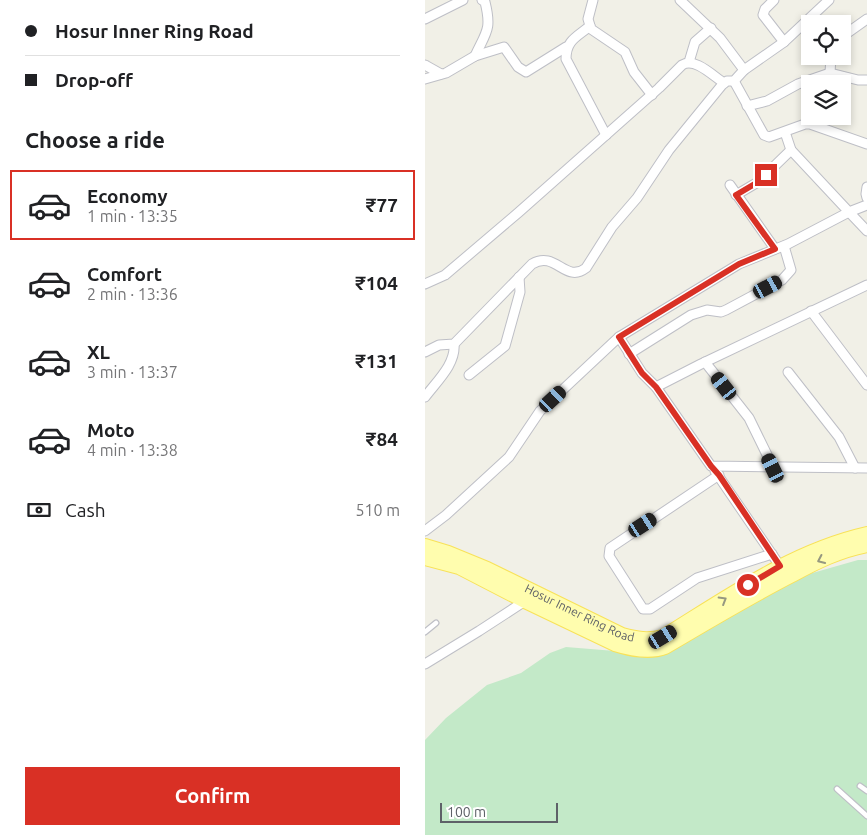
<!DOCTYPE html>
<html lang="en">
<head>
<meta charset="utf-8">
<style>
  :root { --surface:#fff; --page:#f6f6f6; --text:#202124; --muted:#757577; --line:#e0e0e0; --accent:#d93025 }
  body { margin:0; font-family:Ubuntu,sans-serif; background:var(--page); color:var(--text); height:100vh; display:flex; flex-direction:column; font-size:19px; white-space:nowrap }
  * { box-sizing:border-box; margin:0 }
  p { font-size:16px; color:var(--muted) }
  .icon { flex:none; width:28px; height:28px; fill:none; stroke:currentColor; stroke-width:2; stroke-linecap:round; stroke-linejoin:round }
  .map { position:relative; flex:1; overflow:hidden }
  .side { display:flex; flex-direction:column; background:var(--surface); width:425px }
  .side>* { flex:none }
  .guide { display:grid; align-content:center; height:110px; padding:0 25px; background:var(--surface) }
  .tools { position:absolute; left:376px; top:15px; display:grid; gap:10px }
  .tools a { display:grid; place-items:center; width:50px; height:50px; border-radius:0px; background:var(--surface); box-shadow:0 2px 8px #0003; font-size:25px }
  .scale { position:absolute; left:15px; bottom:12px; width:118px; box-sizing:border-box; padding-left:5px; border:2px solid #5e6168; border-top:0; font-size:14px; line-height:18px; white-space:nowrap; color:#5e6168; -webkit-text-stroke:4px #fff; paint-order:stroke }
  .end { position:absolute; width:22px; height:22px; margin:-11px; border:6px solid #d93025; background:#fff; box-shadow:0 0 0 2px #fff }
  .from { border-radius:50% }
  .car { position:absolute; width:15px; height:30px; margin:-15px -8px; border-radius:6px; box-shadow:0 0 4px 1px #0007; background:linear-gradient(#222 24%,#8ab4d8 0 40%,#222 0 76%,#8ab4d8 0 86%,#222 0) }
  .guide b { display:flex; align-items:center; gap:18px; height:48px; font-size:19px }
  .guide b+b { border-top:1px solid var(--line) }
  .guide i { width:12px; height:12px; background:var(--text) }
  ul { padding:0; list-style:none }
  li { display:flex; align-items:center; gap:15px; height:70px; margin:0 10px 8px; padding:0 15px; border:2px solid transparent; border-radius:0px }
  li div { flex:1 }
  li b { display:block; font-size:19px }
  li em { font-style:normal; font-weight:700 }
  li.selected { border-color:var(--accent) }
  li>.icon { width:45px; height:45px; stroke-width:1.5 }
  h2 { padding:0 25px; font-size:22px; line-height:60px }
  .pay { display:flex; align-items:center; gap:12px; height:55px; padding:0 25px; font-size:19px }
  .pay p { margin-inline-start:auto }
  .button { display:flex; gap:10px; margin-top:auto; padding:10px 25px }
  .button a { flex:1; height:58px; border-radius:0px; background:var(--accent); color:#fff; font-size:20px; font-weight:700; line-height:58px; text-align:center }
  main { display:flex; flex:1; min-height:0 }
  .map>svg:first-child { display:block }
  .green { fill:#c3e9c8 }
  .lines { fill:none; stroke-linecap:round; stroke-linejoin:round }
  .lane-casing { stroke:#bebfc6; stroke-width:7 }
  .street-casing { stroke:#bebfc6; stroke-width:11 }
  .primary-casing { stroke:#f8e259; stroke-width:16 }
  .lane { stroke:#fff; stroke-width:4.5 }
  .street { stroke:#fff; stroke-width:9 }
  .primary { stroke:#fffdae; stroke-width:14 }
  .oneway { stroke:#969880 }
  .route { stroke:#d93025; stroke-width:6 }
  .labels { text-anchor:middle; stroke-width:4; stroke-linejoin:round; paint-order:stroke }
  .street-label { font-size:12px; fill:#5e6168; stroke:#fff }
</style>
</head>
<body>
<main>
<section class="side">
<div class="guide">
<b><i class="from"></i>Hosur Inner Ring Road</b>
<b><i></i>Drop-off</b>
</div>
<h2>Choose a ride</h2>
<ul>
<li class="selected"><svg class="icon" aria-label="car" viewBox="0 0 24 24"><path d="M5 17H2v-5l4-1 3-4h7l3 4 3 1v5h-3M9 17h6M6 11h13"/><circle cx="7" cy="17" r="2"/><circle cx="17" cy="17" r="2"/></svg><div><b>Economy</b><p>1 min · 13:35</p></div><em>₹77</em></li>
<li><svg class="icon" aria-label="car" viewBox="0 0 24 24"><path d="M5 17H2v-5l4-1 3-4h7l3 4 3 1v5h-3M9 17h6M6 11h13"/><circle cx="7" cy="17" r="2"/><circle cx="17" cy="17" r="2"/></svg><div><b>Comfort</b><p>2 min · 13:36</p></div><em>₹104</em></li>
<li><svg class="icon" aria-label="car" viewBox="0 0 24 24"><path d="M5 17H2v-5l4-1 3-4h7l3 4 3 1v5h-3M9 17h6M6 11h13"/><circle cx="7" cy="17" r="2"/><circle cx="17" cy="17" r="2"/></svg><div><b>XL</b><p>3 min · 13:37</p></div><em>₹131</em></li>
<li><svg class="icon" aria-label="car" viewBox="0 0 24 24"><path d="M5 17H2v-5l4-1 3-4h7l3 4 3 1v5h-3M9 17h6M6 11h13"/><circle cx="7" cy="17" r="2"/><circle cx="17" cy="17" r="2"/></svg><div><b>Moto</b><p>4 min · 13:38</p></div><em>₹84</em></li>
</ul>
<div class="pay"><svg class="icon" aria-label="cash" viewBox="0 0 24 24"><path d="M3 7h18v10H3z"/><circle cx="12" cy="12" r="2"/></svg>Cash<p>510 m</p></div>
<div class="button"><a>Confirm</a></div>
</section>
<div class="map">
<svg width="442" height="835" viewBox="0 0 442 835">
  <rect width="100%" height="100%" fill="#f1f0e7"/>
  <path class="green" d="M433,560h9v275h-442v-95l21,-22 41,-33 34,-12 29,-20 16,-6 98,8 36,-23 88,-52z"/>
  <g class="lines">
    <defs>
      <g id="lane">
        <path d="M0,632l11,-9"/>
        <path d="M435,786l7,5"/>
        <path d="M412,789l30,27"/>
      </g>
      <g id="street">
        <path d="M168,0l-5,19 3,10 34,23 9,20 18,23"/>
        <path d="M255,0l40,38 24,32"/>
        <path d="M349,0l-9,9 -2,6 21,27"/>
        <path d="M0,19l38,-19"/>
        <path d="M165,26c-13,11 -24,14 -24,33l40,76"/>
        <path d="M418,36l24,-17"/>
        <path d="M50,56c11,-24 17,-26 10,-54l-3,-2"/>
        <path d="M264,62l6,-20 16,-14"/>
        <path d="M0,65l16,9"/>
        <path d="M405,73l1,-17"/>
        <path d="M0,79l21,-6 29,-17 29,-9 14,20 8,5 40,-25"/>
        <path d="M309,81l30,54 5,2 36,-13h5l57,20"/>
        <path d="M322,106l20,-5 31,-17 32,-11 28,7h9"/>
        <path d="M360,132l6,18 58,62 18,-7"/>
        <path d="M305,185l45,64"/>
        <path d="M442,187l-1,7 1,4"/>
        <path d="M311,195l22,-13 33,-32"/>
        <path d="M0,284l20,-9 74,-63 140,-124 23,-23c13,-8 31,11 42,18"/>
        <path d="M386,311l56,74"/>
        <path d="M194,337l120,-73 49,-20 61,-32 18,19"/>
        <path d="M0,352l14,-7 15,-1 78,-80c24,-14 33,20 54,4l26,-41 25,-29 32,-48 53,-65 5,-4h7l10,-11 40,-28 45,-42"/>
        <path d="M204,354l62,-39 16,-5 14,2 5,-2 56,-30 9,-10 -7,-24"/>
        <path d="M280,362l44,56 24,49"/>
        <path d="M363,372l51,65 16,31"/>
        <path d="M44,375l36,-29 15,-54 -1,-15"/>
        <path d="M231,387l45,-23 166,-79"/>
        <path d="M0,397c12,-16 31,-33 29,-53"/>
        <path d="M290,471l65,95"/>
        <path d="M294,475l-109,73 -1,8 34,53h7l47,-31 75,-24"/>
        <path d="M0,531l21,-16 63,-58 31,-46 79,-74 23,36 14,14 55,79 156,2"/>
        <path d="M0,664l54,-33 46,-30"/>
      </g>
      <g id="primary">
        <path id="s1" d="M0,546l23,7 39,16 135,66c15,4 26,6 41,2 65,-40 129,-86 204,-103"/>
        <path d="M0,558l34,9 66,34 90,43c16,5 34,9 50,3 42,-25 84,-50 127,-72 24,-13 48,-25 75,-30"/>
      </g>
    </defs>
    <use href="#lane" class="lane-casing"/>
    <use href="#street" class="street-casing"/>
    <use href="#primary" class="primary-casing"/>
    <use href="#lane" class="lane"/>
    <use href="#street" class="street"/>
    <use href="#primary" class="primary"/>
  </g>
  <defs><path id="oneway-chevron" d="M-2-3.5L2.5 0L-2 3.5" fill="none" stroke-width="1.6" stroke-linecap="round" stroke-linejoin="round" transform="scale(1.25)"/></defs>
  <g class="oneway">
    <use href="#oneway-chevron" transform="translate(396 560) rotate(155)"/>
    <use href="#oneway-chevron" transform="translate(298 600) rotate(-31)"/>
  </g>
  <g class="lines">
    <path class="route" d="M323,585l32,-19 -61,-91 -8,-9 -55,-79 -14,-14 -23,-36 120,-73 36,-15 -39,-54 22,-13 8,-7"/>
  </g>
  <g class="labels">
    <g class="street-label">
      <text dy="4" stroke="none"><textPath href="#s1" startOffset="169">Hosur Inner Ring Road</textPath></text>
    </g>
  </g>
</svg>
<div class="tools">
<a><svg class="icon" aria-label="locate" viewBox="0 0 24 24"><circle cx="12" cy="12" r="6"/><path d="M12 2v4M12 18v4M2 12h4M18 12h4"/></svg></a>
<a><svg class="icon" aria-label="layers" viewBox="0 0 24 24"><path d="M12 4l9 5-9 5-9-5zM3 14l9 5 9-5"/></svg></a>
</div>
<div class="scale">100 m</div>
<i class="end from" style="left:323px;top:585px"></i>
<i class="end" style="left:341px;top:175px"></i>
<i class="car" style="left:343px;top:287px;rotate:62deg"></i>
<i class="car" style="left:299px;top:386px;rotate:322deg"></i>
<i class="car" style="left:128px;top:399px;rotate:47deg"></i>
<i class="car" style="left:348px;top:468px;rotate:334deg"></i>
<i class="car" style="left:218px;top:525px;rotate:57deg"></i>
<i class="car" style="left:238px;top:637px;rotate:59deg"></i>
</div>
</main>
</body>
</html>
